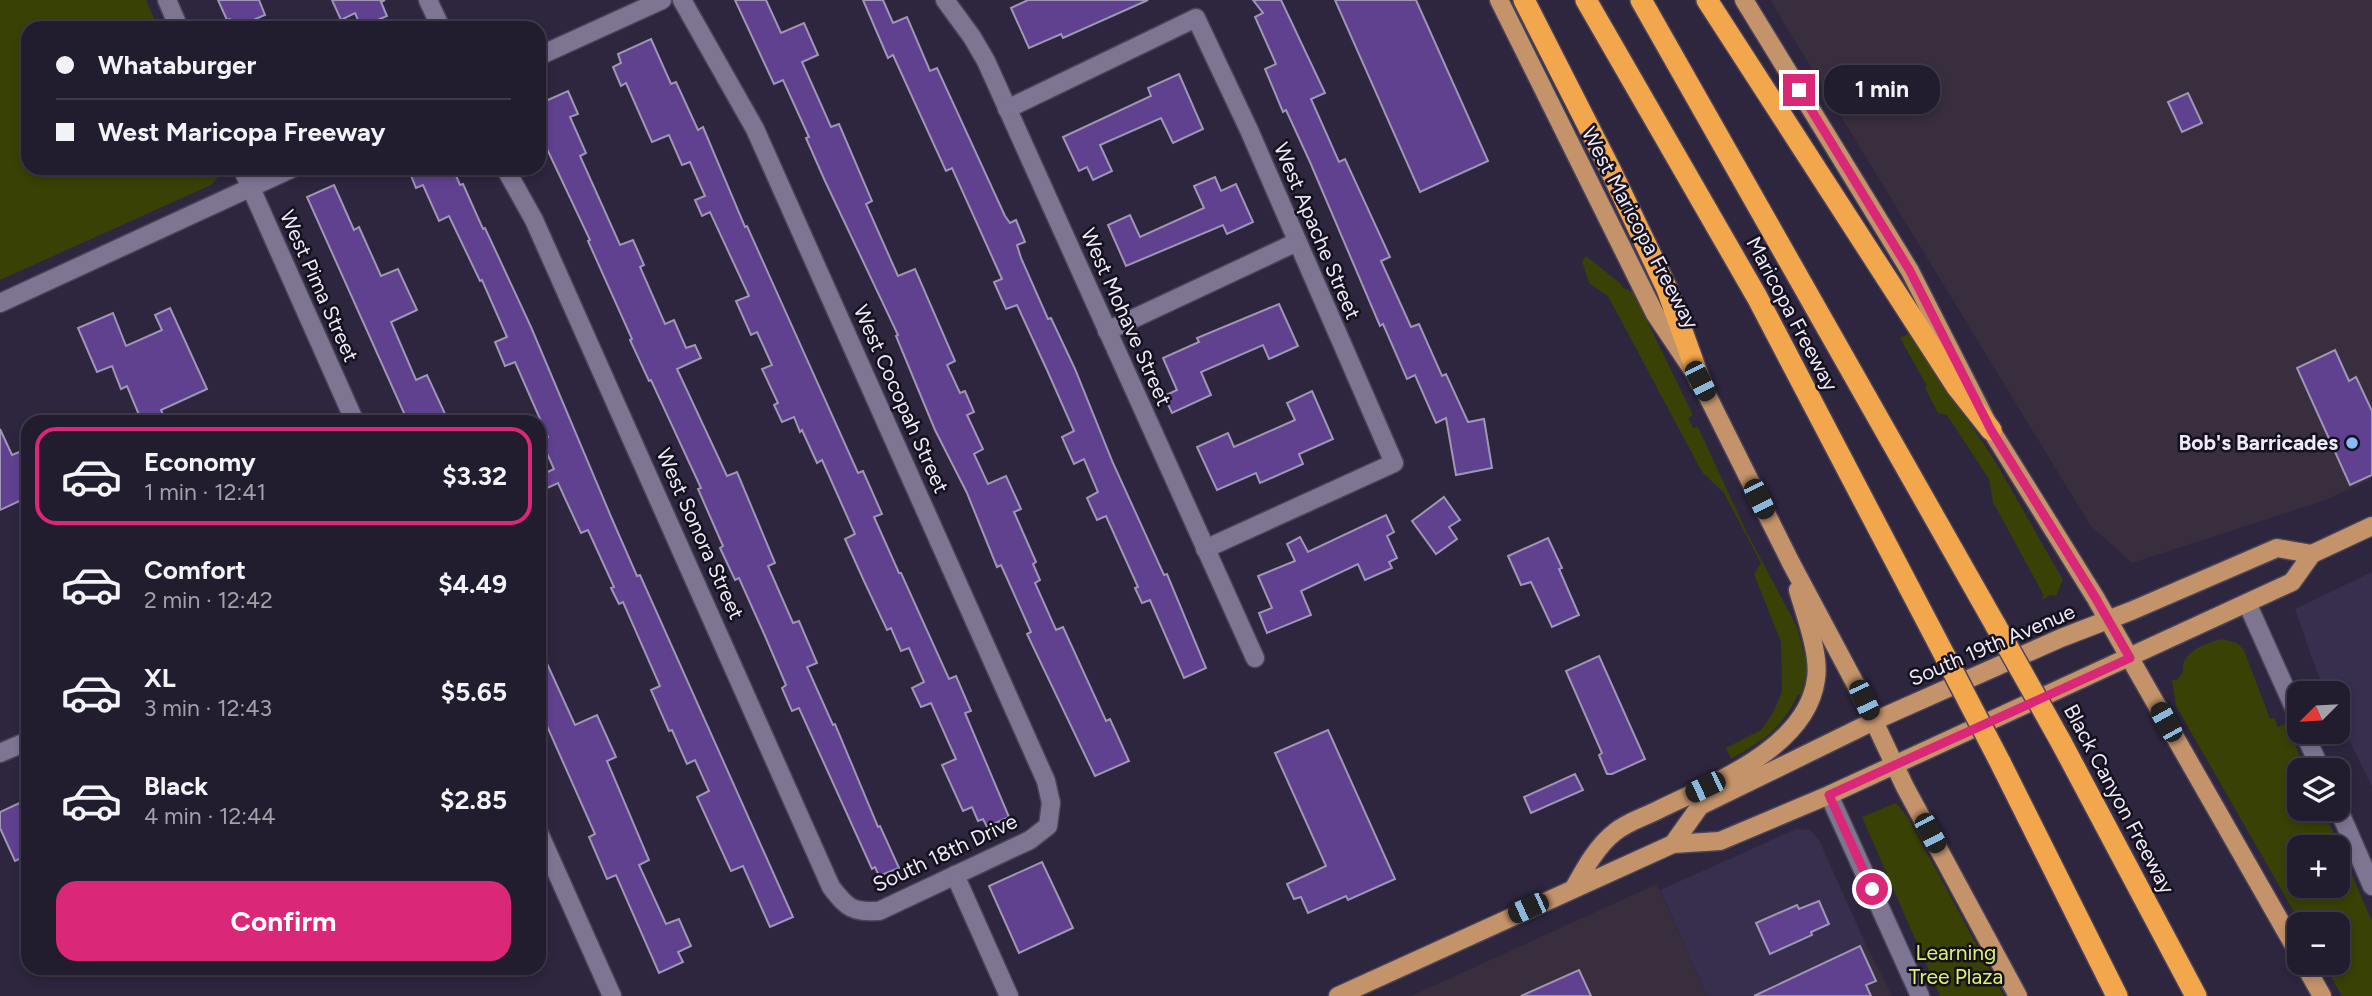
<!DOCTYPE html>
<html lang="en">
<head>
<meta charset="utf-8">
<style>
  :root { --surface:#221c2f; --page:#2a2537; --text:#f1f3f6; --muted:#a2a1aa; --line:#3f3a4b; --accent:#db2777 }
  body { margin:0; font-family:Figtree,sans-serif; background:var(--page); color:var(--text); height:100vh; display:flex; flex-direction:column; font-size:26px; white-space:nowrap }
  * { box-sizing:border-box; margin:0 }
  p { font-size:23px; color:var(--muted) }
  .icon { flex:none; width:38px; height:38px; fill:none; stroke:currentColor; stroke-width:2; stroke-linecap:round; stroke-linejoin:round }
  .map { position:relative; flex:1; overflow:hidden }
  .panel { position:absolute; left:21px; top:415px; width:525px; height:560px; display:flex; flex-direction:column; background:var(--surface); border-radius:21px; box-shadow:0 4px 10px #0003,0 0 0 2px var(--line) }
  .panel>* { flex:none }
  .banner { position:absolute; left:21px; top:21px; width:525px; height:154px; border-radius:21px; box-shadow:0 4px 10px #0003,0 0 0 2px var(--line); display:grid; align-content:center; height:154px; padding:0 35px; background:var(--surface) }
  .needle { width:46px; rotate:246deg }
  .buttons { position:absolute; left:2287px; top:681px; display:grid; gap:14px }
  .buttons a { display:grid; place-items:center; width:63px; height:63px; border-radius:14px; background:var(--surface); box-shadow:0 4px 10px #0003,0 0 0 2px var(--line); font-size:35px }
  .end { position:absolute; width:32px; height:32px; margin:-16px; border:9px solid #db2777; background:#fff; box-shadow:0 0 0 4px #fff }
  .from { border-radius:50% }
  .bubble { position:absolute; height:49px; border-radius:21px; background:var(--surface); box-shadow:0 4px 10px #0003,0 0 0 2px var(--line); font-size:23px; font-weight:700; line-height:49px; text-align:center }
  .car { position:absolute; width:21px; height:42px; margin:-21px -10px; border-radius:9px; box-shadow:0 0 5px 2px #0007; background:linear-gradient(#222 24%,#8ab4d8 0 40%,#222 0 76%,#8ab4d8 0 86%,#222 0) }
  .banner b { display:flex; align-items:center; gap:24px; height:66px; font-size:26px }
  .banner b+b { border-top:2px solid var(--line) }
  .banner i { width:18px; height:18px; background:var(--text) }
  ul { padding:12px 0 0; list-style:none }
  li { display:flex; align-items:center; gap:21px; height:98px; margin:0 14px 10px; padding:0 21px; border:4px solid transparent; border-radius:21px }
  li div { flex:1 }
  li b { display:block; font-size:26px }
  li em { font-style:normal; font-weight:700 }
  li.active { border-color:var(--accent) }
  li>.icon { width:63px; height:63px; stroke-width:1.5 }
  .cta { display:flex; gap:14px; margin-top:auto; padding:14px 35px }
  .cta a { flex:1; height:80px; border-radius:21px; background:var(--accent); color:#fff; font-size:28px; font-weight:700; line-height:80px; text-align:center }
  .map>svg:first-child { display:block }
  .built { fill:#382e4d }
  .industrial { fill:#382e3d }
  .green { fill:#394105; fill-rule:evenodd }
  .building { fill:#5f4190; stroke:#9f96b5; stroke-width:2 }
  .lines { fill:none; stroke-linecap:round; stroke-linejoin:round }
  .minor-casing { stroke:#4a4358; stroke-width:21 }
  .major-casing { stroke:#4a4358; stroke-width:21 }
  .highway-casing { stroke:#4a4358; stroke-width:24 }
  .minor { stroke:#7e7593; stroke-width:18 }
  .major { stroke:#c49369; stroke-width:18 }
  .highway { stroke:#f3a74d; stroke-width:21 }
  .highway-bridge-casing { stroke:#4a4358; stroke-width:24; stroke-linecap:butt }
  .highway-bridge { stroke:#f3a74d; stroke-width:21 }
  .route { stroke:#db2777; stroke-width:9 }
  .poi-dot { fill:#88bafc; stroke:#15111c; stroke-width:2.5 }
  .labels { text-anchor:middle; stroke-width:5; stroke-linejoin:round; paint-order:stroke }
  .street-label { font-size:21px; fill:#eeeafb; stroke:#15111c }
  .poi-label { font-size:21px; font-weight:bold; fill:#eeeafb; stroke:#15111c; text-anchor:end }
  .park-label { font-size:21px; fill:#dbf271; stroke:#15111c }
</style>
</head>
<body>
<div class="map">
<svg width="2372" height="996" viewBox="0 0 2372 996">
  <rect width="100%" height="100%" fill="#2e263f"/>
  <g class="built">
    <path d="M2372,572v215l-34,-70v-24h-11l-10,-21 -22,-63z"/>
    <path d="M1796,829l14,1 9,10 47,105 -111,51h-48l-47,-106z"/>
  </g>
  <g class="industrial">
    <path d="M1770,0h602v479l-46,21 -194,63 -42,-38z"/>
    <path d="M1657,884l50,112h-296z"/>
    <path d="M1866,945l26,51h-137z"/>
  </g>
  <g class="green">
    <path d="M0,0h146l12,28h-130v140h191l-1,9 -7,8 -211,95z"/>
    <path d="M1586,256l35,28 2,4 10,4 60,123 -5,3 5,10 5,-1 49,106 50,94 10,36v13l-4,18 -5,1c-20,38 -32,43 -67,64l-5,-11 35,-18 12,-17 9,-22 -1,-49 -27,-68 7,-11 -37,-70 -22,-21 -94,-176 -19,-13 -7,-22z"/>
    <path d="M1910,333l85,128 68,119 -7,16 -6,-1 -8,5 1,-6 -50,-92 -4,-23 -42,-64 -9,-2 -13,-25 2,-2 -27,-48z"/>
    <path d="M2221,639l16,4 7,7 26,69 4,-1 4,9 8,-3 20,46h-6v38l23,1 49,112v75h-30l-19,-33 15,-1v-38h-37l-125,-218 -4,-26h5l6,-8c-3,-20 22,-28 38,-33zM2338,847v39h-38v-39z"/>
    <path d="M1896,803l13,16 95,177h-64l-78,-179z"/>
  </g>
  <g class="building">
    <path d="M218,0h41l6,15 -31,13 -4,-9 -3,1z"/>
    <path d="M332,0h53l-4,2 6,14 -26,11 -6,-14 -14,7z"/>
    <path d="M735,0h31l15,33 23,-10 14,32 -16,7 29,65 8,-3 33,77 -6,3 32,72 17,-7 40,92 -8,4 13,28 5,-2 9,21 -7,3 16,34 -9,5 14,30 18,-8 15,33 -7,3 22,50 -3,2 7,16 -5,3 21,47 7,-3 43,94 4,-2 19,42 -34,15 -68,-142 4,-2 -25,-56 -5,-11 -4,2 -30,-74 -32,-63 -39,-94 2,-1 -73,-154 -19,-43 3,-1 -26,-57 -9,4z"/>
    <path d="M863,0h20l10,23 14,-6 23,54 7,-3 68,148 5,7 6,-3 9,22 -8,3 4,13 27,61 3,-1 24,51 38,94 51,112 3,-1 39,94 -22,10 -34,-78 -8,3 -7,-15 3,-1 -32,-71 -9,4 -10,-22 11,-6 -14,-33 -10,5 -12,-27 12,-6 -27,-61 -30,-65 -11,4 -12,-27 8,-3 -50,-111 -6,3 -53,-116 -5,3z"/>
    <path d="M1028,0h120l-85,38 -2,-4 -32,14 -18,-40z"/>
    <path d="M1253,0h28l44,93 -14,6 28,63 6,-3 45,98 -9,4 30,66 8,-3 23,52 4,-2 22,48 16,-3 8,49 -36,7 -10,-57 -10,5 -21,-48 -8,4 -24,-55 -3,2 -70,-164 -24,-52 -3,2 -18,-43 11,-5 -21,-47 8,-4z"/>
    <path d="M1335,0h81l72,161 -68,31z"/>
    <path d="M651,39l20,45 5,-2 22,48 5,-3 42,100 2,-1 111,247 5,-2 19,43 -8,3 25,56h2l48,106 7,-3 15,35 -6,2 44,104 -22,10 -4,-8 -5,2 -6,-14 -9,4 -21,-46 14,-6 -25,-56 -10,4 -9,-19 12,-6 -15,-34 -8,3 -10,-23 -4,2 -23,-49 -19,-42 10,-5 -33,-74 -5,3 -15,-33 -2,2 -6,-15 -12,5 -8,-17 4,-2 -16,-34 10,-4 -15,-33 -6,3 -15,-34 13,-5 -39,-84 -8,4 -7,-16 10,-4 -15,-34 -8,3 -13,-30 -17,7 -26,-59 -5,3 -8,-19 8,-4 -3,-9z"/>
    <path d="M1179,74l24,55 -30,14 -12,-25 -61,27 12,26 -19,9 -6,-13 -8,4 -16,-34 88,-41 -3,-8z"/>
    <path d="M568,91l10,23 -8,3 16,36 -6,3 40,89 13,-5 11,25 -4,2 25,57 9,-4 12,28 9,-3 6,13 -24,11 50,107 10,-4 38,91 -7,3 25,57 6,-2 18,42 -10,4 26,58 2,-1 43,103 2,-1 19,42 -20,8 -4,-9 -3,2 -73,-161 -7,3 -10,-23 4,-3 -21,-49 -26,-58 -4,2 -15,-32 3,-2 -25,-57 3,-1 -50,-108 -2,1 -19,-41 2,-1 -44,-98 2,-1 -51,-108v-28z"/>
    <path d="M2188,93l14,30 -20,9 -14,-30z"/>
    <path d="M408,168h53l-7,3 6,14 3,-1 20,45 2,-1 46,99 81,192 25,57 3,-1 153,342 -23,10 -27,-61 -12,5 -34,-74 12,-6 -14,-31 -8,4 -15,-34 -3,1 -18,-41 9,-4 -37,-84 -4,2 -8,-16 3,-1 -26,-57 -7,3 -23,-50 -13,6 -6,-13 15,-7 -13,-29 7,-3 -33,-75 -10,4 -10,-24 12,-5 -25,-57 -2,1 -31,-65 -10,5 -16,-36 -7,3z"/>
    <path d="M1215,177l6,14 15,-7 17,38 -26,12 -4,-9 -97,41 -18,-41 22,-10 10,22 64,-29 -10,-22z"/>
    <path d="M334,185l20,45 5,-3 22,49 17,-7 19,41 -26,12 25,58 11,-5 19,41 -13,6h-25l-101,-225z"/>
    <path d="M1279,304l19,42 -29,13 -6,-14 -62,27 10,23 -39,18 -8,-17 13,-6 -14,-32 36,-16 -2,-4z"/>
    <path d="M170,308l37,81 -46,21 3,7 -10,5h-12l-15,-36 -6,3 -9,-23 -15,6 -19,-44 35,-15 13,33 36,-16 -7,-15z"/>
    <path d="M2335,350l14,31 7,-4 16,34v64l-22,10 -53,-117z"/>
    <path d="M1312,391l21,48 -34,15 4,10 -43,19 -4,-10 -39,17 -20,-43 31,-14 6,14 61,-27 -8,-17z"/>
    <path d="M0,429l12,26 12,-5 4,10v37l-28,13z"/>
    <path d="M1444,497l16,23 -11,7 8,12 -21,15 -24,-33z"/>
    <path d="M1386,515l8,17 -7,4 10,22 -8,4 3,6 -27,12 -7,-16 -57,27 10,24 -44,18 -8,-20 13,-5 -14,-32 37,-15 -8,-17 13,-7 8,15z"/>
    <path d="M1548,538l14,30 -3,1 20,46 -27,12 -21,-45 -10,3 -13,-29z"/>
    <path d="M539,646l36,79 22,-10 19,42 -9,4 42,99 -10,5 27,59 13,-5 12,27 -13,6 5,10 -24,11 -43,-98 -9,4 -18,-42 6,-3 -56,-126z"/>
    <path d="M1599,656l46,103 -33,15h-5l-8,-19 3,-2 -36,-82z"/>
    <path d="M1328,730l67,149 -47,21 -2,-4 -38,17 -7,-16 -7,2 -7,-15 39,-18 -51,-113z"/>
    <path d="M1575,774l8,16 -52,23 -7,-16z"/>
    <path d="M28,799v56l-13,6 -15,-33v-16z"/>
    <path d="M1042,862l31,66 -54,25 -30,-67z"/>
    <path d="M1819,901l10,23 -18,8 1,3 -42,19 -14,-31 41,-18 2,4z"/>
    <path d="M1860,946l16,35 -10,4 5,11h-117z"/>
    <path d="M1579,970l12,26h-70z"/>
  </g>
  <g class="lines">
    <defs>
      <g id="minor">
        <path d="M167,0l12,28"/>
        <path d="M428,0l13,28"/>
        <path d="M945,0l27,37 14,24 269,597"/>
        <path d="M539,56l123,-56"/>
        <path d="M1007,109l189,-91 53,112 145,333 -189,86"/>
        <path d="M242,168l113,254"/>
        <path d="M505,168l29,52 297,667c17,22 21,25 48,24l151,-71 18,-14 3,-23 -5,-22 -291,-652 -73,-129"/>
        <path d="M0,303l293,-135"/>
        <path d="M1107,331l190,-89"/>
        <path d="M2247,603l53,118"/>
        <path d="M2304,732l17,38"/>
        <path d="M0,753l28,-12"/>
        <path d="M1829,795l91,201"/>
        <path d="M2338,808l34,78"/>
        <path d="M539,833l73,163"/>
        <path d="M955,875l54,121"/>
      </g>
      <g id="major">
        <path d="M1499,0l156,314 45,67 91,182 73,137 41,87 113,209"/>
        <path d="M1744,0l166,271 81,159 104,167 205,359"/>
        <path d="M1673,844l27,-38 174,-85 187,-83 70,-27 146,-63 35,6"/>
        <path d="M1574,888c11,-20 23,-42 41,-56 12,-10 29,-15 43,-22 55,-27 149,-62 158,-131 4,-25 -11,-64 -18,-89"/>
        <path d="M2303,962l19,34"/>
        <path d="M1338,996l335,-152 47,-3 109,-46 463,-213 20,-28 60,-28"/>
      </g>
      <g id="highway">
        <path d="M1524,0l86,169 57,120 33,92"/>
        <path d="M1586,0l171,297 188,359"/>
        <path d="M1641,0l355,626"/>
        <path d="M1707,0l250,387 34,43"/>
        <path d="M2061,742l135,254"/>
        <path d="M2000,762l117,234"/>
      </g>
    </defs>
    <use href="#minor" class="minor-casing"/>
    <use href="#major" class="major-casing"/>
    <use href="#highway" class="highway-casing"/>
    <use href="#minor" class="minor"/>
    <use href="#major" class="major"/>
    <use href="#highway" class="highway"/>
    <defs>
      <g id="highway-bridge">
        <path d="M1996,626l65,116"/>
        <path d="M1945,656l55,106"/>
      </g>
    </defs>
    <use href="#highway-bridge" class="highway-bridge-casing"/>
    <use href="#highway-bridge" class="highway-bridge"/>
  </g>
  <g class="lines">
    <path class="route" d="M1799,90l111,181 81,159 104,167 35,61 -301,137 43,94"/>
  </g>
  <circle class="poi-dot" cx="2352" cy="443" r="7"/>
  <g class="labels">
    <g class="street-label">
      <text transform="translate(1640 228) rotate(62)" y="7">West Maricopa Freeway</text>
      <text transform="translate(1317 231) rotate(67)" y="7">West Apache Street</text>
      <text transform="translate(319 286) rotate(66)" y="7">West Pima Street</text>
      <text transform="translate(1792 314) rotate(62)" y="7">Maricopa Freeway</text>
      <text transform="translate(1126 317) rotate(66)" y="7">West Mohave Street</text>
      <text transform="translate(901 399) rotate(66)" y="7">West Cocopah Street</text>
      <text transform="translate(700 534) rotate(66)" y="7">West Sonora Street</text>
      <text transform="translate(1992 645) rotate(-23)" y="7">South 19th Avenue</text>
      <text transform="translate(2119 799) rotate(62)" y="7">Black Canyon Freeway</text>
      <text transform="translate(945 853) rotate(-25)" y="7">South 18th Drive</text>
    </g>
    <g class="poi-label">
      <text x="2338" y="450">Bob's Barricades</text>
    </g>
    <g class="park-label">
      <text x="1956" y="960">Learning<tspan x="1956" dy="24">Tree Plaza</tspan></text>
    </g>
  </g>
</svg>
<div class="buttons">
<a><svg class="needle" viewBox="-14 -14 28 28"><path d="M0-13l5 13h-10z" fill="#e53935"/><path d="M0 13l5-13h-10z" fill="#a2a1aa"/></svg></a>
<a><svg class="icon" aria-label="layers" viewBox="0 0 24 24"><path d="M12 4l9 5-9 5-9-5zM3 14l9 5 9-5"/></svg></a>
<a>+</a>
<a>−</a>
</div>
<i class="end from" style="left:1872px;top:889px"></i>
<i class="end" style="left:1799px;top:90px"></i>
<div class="bubble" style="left:1824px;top:65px;width:116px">1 min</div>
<i class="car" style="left:1700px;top:381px;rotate:153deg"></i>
<i class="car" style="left:1759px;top:499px;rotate:154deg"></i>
<i class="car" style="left:1864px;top:700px;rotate:155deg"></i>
<i class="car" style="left:2166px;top:722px;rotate:331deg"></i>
<i class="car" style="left:1705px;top:787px;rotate:244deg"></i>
<i class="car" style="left:1930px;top:833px;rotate:152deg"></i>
<i class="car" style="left:1528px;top:908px;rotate:246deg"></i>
<div class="banner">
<b><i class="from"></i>Whataburger</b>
<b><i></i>West Maricopa Freeway</b>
</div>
<section class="panel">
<ul>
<li class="active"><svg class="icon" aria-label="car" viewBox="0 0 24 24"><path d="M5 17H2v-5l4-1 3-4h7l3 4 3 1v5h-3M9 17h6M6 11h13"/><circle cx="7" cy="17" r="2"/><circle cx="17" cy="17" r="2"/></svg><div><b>Economy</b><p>1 min · 12:41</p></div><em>$3.32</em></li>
<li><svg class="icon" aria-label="car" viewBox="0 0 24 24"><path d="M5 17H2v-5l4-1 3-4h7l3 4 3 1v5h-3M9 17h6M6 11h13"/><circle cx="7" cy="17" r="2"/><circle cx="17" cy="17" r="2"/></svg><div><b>Comfort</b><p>2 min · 12:42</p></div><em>$4.49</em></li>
<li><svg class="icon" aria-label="car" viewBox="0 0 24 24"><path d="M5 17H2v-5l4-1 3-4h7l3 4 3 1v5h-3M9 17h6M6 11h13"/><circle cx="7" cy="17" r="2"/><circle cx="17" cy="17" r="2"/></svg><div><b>XL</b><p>3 min · 12:43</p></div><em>$5.65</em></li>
<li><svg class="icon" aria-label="car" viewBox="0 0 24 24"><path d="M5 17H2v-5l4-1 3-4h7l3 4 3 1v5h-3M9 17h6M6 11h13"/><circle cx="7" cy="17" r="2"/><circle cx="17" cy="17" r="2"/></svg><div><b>Black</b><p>4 min · 12:44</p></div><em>$2.85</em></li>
</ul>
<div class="cta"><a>Confirm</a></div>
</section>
</div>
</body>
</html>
